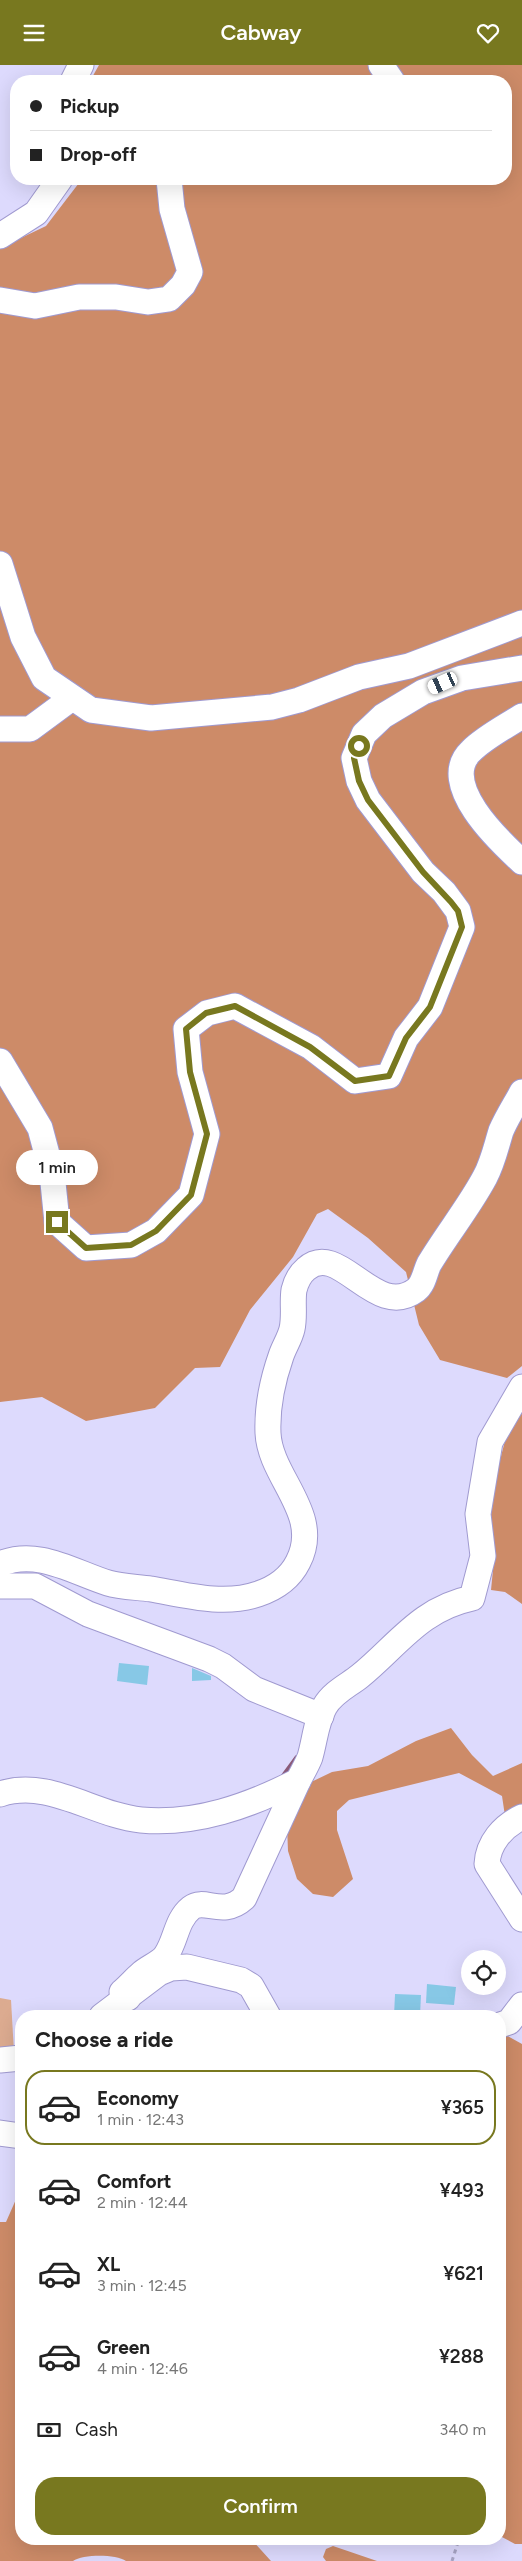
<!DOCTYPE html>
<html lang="en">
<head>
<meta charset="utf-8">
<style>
  :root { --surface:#fff; --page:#f6f6f6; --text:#222; --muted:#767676; --line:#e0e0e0; --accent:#78781f }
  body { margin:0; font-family:Figtree,sans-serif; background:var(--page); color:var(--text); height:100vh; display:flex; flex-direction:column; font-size:19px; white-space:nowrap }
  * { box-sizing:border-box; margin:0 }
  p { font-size:16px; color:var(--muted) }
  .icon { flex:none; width:28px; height:28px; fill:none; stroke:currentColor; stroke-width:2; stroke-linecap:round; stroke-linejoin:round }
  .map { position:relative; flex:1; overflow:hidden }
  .drawer { position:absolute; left:15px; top:1945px; width:491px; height:535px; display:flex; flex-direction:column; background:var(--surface); border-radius:20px; box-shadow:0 5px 20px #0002 }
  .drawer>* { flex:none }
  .banner { position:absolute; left:10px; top:10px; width:502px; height:110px; border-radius:20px; box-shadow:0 5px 20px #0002; display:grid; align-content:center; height:110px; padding:0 20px; background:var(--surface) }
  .tools { position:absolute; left:461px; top:1885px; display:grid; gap:10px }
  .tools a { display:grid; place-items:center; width:45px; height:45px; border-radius:50%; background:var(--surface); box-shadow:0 5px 20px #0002; font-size:25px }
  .end { position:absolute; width:22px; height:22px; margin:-11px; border:6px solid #78781f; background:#fff; box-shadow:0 0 0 2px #fff }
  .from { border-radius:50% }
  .bubble { position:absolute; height:35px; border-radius:18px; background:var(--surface); box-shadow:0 5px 20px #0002; font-size:16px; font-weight:600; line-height:35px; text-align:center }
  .car { position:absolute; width:15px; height:30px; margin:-15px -8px; border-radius:6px; box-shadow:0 0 4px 1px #0007; background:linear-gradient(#fff 24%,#345 0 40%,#fff 0 76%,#345 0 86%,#fff 0) }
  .banner b { display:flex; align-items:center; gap:18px; height:48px; font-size:19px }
  .banner b+b { border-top:1px solid var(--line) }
  .banner i { width:12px; height:12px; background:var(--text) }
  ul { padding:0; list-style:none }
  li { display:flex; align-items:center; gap:15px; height:75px; margin:0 10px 8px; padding:0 10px; border:2px solid transparent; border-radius:20px }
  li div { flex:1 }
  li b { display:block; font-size:19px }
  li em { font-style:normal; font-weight:600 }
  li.current { border-color:var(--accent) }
  li>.icon { width:45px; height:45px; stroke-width:1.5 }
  h2 { padding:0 20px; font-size:22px; line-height:60px }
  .pay { display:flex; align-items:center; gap:12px; height:55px; padding:0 20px; font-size:19px }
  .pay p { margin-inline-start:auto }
  .button { display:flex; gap:10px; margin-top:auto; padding:10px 20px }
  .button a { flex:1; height:58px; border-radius:20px; background:var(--accent); color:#fff; font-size:20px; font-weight:600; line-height:58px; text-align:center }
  header { display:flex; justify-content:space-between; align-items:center; height:65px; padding:0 20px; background:var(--accent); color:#fff; font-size:22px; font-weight:600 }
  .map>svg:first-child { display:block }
  .green { fill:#dcab90 }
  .forest { fill:#cd8b68 }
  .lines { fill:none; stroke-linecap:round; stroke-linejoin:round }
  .stream { stroke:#8a5a78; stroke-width:5.5 }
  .building { fill:#87c8e6 }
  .minor-casing { stroke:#a09ad0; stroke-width:27 }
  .path { stroke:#a7a4c4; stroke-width:3; stroke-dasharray:4 4; stroke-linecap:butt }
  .minor { stroke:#fff; stroke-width:25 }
  .route { stroke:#78781f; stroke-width:6 }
</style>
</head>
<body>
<header><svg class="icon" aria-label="menu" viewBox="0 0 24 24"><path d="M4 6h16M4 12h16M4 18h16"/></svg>Cabway<svg class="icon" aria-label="heart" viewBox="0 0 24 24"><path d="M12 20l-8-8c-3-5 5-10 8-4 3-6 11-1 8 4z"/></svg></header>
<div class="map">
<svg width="522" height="2496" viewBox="0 0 522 2496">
  <rect width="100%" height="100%" fill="#dddafd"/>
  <path class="green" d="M0,1933l11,2 3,52 -14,2z"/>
  <g class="forest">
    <path d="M99,0h423v1301l-15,12 -67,-18 -21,-35 -13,-53 -38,-34 -40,-29 -11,5 -24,43 -43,53 -30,57 -25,1 -40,40 -69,13 -44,-24 -42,5v-1154l46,-22 36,-47h424v-98h-416z"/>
    <path d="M522,1348v191l-17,-12 -14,-2 4,-40 -4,-35 8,-51 7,-27z"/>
    <path d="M451,1663l21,27 21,21 29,-13v46l-17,7 -3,-20 -43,-23 -110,27 -12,11v19l16,49 -20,18 -20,-3 -16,-15 -9,-28 -1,-25 20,-42 25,-12 36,-6 48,-25z"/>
    <path d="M504,1969l18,10v500h-7l-15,-8v-428l2,-2 -2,-71z"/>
    <path d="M21,2123v351h230l20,22h-145c-10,-7 -43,-7 -53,0h-73v-339h6z"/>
    <path d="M333,2481l44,15h-51l-3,-4 3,-8z"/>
  </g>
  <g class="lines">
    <path class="stream" d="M283,1712l14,-19"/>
  </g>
  <g class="building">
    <path d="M119,1598l30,3 -2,19 -30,-4z"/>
    <path d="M192,1603l19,8v4l-19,1z"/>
    <path d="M427,1919l29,3 -2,18 -28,-2z"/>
    <path d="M395,1929l26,1 -1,21h-26z"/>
  </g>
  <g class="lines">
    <defs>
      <g id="minor">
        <path d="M381,0l11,16"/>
        <path d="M73,16l8,-16"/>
        <path d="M0,171l36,-23 24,-34"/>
        <path d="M0,235l35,6 44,-9h37l32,5 21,-3 14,-14 7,-13 -18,-63 -3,-30"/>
        <path d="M0,499l23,73 21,41 47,32 60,8 121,-11 27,-7 60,-23 50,-11 113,-43"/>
        <path d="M522,651c-17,11 -37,21 -51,35 -34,32 28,90 51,111"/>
        <path d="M0,664h30l42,-31"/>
        <path d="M0,996l40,67 12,45 5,49 29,26 45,-3 25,-14 35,-36 16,-61 -17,-62 -4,-43 21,-16 28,-7 76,41 44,34 34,-5 17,-38 24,-31 32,-80 -4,-16 -14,-19 -21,-20 -55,-72 -9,-19 -5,-23 10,-24 19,-18 40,-24 39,-14 60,-10"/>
        <path d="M0,1499c37,-16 73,8 108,19 13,4 29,4 43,6 34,6 73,17 107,5 18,-6 32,-16 40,-32 25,-48 -28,-84 -30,-129 -1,-25 5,-54 13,-77 3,-9 9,-18 11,-27 3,-13 0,-27 2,-39 2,-8 6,-16 12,-21 33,-30 69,52 110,21 8,-6 9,-18 13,-26 18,-30 40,-57 56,-87 8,-15 11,-30 16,-46 6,-14 14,-26 21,-39"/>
        <path d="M0,1521h35l53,28 121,45 14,7 31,23 67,27"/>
        <path d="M0,1729c49,-16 93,21 141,26 55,5 108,-14 157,-39 4,-8 9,-16 12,-24 5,-17 6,-36 15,-51 8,-14 24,-21 35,-30 38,-31 60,-67 112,-78l11,-42 -5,-42 12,-72 32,-55"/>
        <path d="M522,1752c-19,9 -34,26 -35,47l35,55"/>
        <path d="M128,1933l-6,-6c7,-6 13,-13 20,-19 7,-6 20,-11 24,-18 10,-14 10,-35 25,-47 14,-11 31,10 53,-10l54,-117"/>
        <path d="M102,1951l57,-43 12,-5 16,-1 54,13 10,6 17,30"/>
        <path d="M500,1960l9,-3 13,-17"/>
        <path d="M0,1995l21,-2"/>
        <path d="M0,2068l21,3"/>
      </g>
    </defs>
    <use href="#minor" class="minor-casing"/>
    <path class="path" d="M452,2496l7,-22"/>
    <use href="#minor" class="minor"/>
  </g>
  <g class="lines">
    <path class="route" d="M57,1157l29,26 45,-3 25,-14 35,-36 16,-61 -17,-62 -4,-43 20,-16 29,-7 75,41 45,34 34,-5 17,-38 24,-31 32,-80 -4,-16 -7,-9 -28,-30 -55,-72 -9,-19 -5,-23 5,-12"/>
  </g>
</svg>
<div class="tools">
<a><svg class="icon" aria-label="locate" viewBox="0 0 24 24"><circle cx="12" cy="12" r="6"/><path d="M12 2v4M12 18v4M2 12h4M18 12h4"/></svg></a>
</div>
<i class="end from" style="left:359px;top:681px"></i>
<i class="end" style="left:57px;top:1157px"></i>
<div class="bubble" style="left:16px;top:1085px;width:82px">1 min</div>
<i class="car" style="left:443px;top:618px;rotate:246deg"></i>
<div class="banner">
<b><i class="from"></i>Pickup</b>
<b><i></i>Drop-off</b>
</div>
<section class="drawer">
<h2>Choose a ride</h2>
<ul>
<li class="current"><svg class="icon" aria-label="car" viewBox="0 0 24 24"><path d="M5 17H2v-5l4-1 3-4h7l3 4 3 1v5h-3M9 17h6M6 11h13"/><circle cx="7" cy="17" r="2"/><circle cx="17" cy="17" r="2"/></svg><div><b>Economy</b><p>1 min · 12:43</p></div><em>¥365</em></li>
<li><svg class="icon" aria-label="car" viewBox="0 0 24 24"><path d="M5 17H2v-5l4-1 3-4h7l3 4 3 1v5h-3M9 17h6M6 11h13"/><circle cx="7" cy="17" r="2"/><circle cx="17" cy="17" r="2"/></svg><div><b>Comfort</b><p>2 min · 12:44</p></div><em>¥493</em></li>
<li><svg class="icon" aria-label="car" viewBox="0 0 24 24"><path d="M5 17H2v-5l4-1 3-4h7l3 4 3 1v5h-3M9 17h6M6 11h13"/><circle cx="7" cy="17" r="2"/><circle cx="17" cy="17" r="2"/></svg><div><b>XL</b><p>3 min · 12:45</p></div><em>¥621</em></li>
<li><svg class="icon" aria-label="car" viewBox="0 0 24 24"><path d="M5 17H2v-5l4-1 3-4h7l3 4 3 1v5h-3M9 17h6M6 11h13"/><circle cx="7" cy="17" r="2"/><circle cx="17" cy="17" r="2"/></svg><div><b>Green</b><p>4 min · 12:46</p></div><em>¥288</em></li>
</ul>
<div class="pay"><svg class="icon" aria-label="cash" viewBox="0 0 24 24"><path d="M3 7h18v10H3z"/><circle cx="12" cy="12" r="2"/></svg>Cash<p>340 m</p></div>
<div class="button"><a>Confirm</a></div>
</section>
</div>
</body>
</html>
